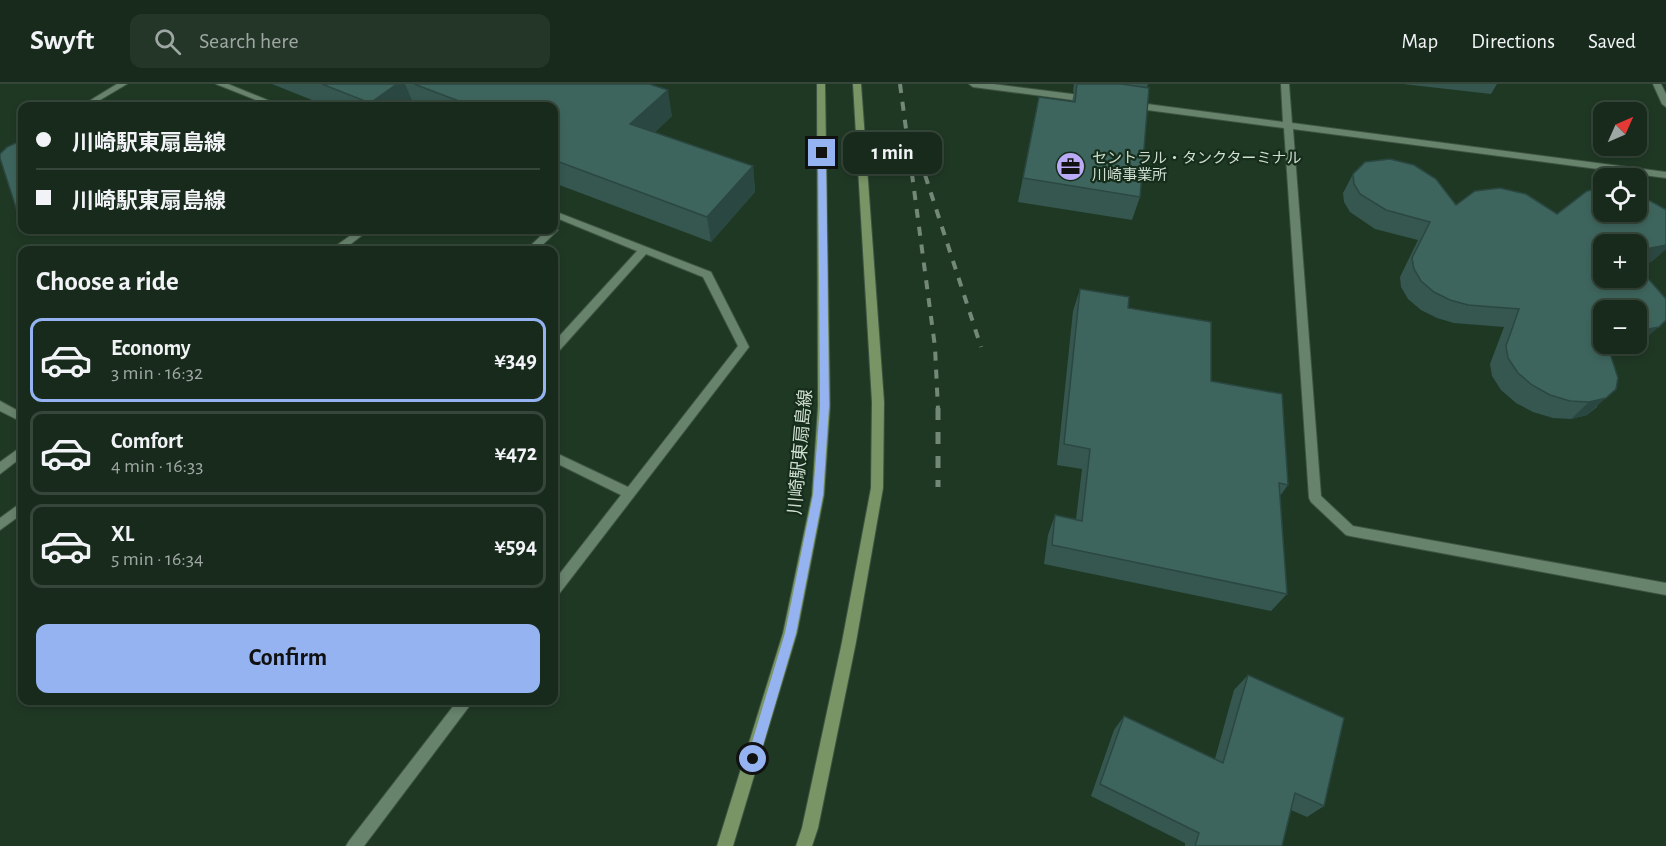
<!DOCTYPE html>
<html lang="en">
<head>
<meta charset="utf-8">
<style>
  :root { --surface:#172a1b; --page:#243628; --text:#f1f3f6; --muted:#9ea7a3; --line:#36463a; --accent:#95b2f1 }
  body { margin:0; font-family:"Alegreya Sans","Noto Sans JP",sans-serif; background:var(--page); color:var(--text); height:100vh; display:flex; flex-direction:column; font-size:22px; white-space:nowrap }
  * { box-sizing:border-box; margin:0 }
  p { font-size:20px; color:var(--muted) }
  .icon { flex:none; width:33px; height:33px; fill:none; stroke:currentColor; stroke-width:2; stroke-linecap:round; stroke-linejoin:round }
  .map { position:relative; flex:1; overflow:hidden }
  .side { position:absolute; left:18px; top:162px; width:540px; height:459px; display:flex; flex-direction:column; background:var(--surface); border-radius:12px; box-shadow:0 3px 9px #0003,0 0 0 2px var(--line) }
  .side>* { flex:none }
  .guide { position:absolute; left:18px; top:18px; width:540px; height:132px; border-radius:12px; box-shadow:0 3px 9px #0003,0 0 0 2px var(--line); display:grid; align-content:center; height:132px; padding:0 18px; background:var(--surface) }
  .needle { width:39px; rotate:45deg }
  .fabs { position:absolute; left:1593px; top:18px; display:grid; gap:12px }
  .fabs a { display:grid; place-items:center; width:54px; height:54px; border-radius:12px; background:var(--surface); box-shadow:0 3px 9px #0003,0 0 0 2px var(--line); font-size:30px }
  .end { position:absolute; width:27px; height:27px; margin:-14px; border:8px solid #95b2f1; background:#111; box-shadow:0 0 0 3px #111 }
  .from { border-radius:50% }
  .bubble { position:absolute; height:42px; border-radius:12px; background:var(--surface); box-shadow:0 3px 9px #0003,0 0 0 2px var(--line); font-size:20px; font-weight:600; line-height:42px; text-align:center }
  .guide b { display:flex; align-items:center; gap:21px; height:57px; font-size:22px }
  .guide b+b { border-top:2px solid var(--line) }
  .guide i { width:15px; height:15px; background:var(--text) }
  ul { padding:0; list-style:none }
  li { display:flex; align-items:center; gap:18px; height:84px; margin:0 12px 9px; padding:0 6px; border:3px solid var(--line); border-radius:12px }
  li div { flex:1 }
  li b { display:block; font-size:22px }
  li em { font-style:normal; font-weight:600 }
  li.selected { border-color:var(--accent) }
  li>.icon { width:54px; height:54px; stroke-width:1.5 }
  h2 { padding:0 18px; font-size:27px; line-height:72px }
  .cta { display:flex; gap:12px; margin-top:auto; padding:12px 18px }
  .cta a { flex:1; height:69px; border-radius:12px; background:var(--accent); color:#111; font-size:24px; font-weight:600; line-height:69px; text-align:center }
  header { display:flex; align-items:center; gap:36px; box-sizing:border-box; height:84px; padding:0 30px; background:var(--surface); border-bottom:2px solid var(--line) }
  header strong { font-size:28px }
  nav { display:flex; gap:33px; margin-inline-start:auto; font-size:21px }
  .search { width:420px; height:54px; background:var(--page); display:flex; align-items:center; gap:15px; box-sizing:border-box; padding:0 21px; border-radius:12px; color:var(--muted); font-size:22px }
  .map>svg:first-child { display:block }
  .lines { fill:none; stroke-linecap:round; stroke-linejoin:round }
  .lane-casing { stroke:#3e5443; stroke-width:2 }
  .secondary-casing { stroke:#3e5443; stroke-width:2 }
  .lane { fill:#67836c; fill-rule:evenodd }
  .secondary { fill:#799465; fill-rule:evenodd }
  .rail-far1 { stroke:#748878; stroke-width:4; stroke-dasharray:9 9; stroke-linecap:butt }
  .rail { stroke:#748878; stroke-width:5; stroke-dasharray:12 12; stroke-linecap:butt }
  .wall { fill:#355750; fill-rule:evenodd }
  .shaded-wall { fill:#2b4741 }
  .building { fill:#3e655d; stroke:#2b4741; stroke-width:1.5 }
  .route { fill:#95b2f1 }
  .labels { text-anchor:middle; stroke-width:4.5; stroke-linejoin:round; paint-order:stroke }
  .far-poi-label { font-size:15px; fill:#cfded1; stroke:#152d1a; text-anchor:start }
  .street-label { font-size:18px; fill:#cfded1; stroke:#152d1a }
</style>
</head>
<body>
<header>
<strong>Swyft</strong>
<div class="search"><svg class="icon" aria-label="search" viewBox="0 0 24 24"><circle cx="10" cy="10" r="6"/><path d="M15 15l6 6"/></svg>Search here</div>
<nav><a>Map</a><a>Directions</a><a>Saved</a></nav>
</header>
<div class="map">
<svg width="1666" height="762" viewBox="0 0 1666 762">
  <rect width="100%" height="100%" fill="#1f3824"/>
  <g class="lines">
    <defs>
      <g id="lane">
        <path d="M117,0h10l-37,22h-9z"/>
        <path d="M216,0h12l54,22h-11z"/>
        <path d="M969,0h24l95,12 4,3 -4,3 -115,-15z"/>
        <path d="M1281,0h8l3,39 374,49v6l-373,-49 28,367 32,30 313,57v12l-316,-59 -4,-1 -35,-33 -2,-4 -25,-370 -152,-20 -4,-3 4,-3 151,20z"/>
        <path d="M1653,0h8l5,10v13l-4,-3z"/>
        <path d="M554,127l157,61 38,75 -190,247 -5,2v-15l67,-86 -67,-33v-10l74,35 110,-141 -35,-69 -57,-23 -88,98 -4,1v-11l83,-91 -83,-34z"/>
        <path d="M554,143l4,3 -2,2 -19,18h-11l21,-20h7z"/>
        <path d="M358,146h11l-26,20h-11l1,-2z"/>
        <path d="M0,317l22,12v9l-22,-11z"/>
        <path d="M22,362v11l-22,17v-12z"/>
        <path d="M22,418v12l-22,16v-12z"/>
        <path d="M458,616h16l-110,146h-18l3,-5z"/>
      </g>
      <g id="secondary">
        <path d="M817,0h8l5,322 -6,89 -27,138 -64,213h-16l66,-213 29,-138 6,-89z"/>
        <path d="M853,0h8l23,318 -1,86 -27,154 -38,186 -6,18h-16l6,-18 40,-186 29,-154 1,-86z"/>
      </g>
    </defs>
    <use href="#lane" class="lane-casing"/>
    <use href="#secondary" class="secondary-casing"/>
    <use href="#lane" class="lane"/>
    <use href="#secondary" class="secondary"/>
    <g class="rail-far1">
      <path d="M900,0l35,263 3,62"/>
      <path d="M914,57l67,206"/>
    </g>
    <path class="rail" d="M938,324v79"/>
  </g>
  <g class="wall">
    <path d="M272,0h377l23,32 -17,16 98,34 2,26 -44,50 -157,-59v-77h-138l-2,-1 -2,1h-85z"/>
    <path d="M1074,0h74l-1,3 -7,110 -8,23 -114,-18 21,-105 33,5 2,-10h-1z"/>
    <path d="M1403,0h94l-6,10z"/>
    <path d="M1353,90l103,31 101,9 109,-4v39l-15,13 -14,4 29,32 -26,46 -16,4 -16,-1 -11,60 -10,8 -16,4 -18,-1 -20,-6 -17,-9 -15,-13 -9,-14 -2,-12 14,-37 -50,-4 -17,-5 -16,-8 -13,-11 -7,-12 -1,-10 18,-37 -43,-11 -25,-17 -6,-10 -1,-9zM1604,226h32v34h-32z"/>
    <path d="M1080,205l48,19 83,73 77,104 -8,11 7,98 -16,17 -227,-47 4,-29 7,-20 21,4 6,-50 -25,-4 16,-154z"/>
    <path d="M1248,591l76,131 -17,11 -16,-7 -9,36h-97v-3l-94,-47 23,-66 10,-14 91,43 19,-69z"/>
  </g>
  <g class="shaded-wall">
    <path d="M397,0h8l9,21 -2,1h-41l-1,-3z"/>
    <path d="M668,6l4,26 -36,34 -6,-26z"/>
    <path d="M753,82l2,26 -44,50 -4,-25z"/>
    <path d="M22,124v9l-5,-6z"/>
    <path d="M1666,161v4l-15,13 -15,4v-15z"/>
    <path d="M1666,236l-26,24 -16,4 5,-4h7v-8l7,-6z"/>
    <path d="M1616,305l-29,26 -16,4 18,-17z"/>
  </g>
  <g class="building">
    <path d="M322,0h75l-27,19z"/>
    <path d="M414,0h235l19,6 -38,34 123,42 -46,51 -153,-57v-54h-82z"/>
    <path d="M1077,0h44l28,4 -9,109 -117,-19 16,-81 36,5z"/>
    <path d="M22,56v68l-5,3 -17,-53v-4l7,-7z"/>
    <path d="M1390,75l24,6 22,14 20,26 19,-14 25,-3 26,6 31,20 30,-23 13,-3h4v24h32v-19l29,16 1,1v35l-30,6v-7h-32v34h32v-13l30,34v21l-7,7 -16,3h-7v-20h-32v17h-2l2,5v12h3l11,34 -2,11 -10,9 -17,4 -19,-1 -20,-6 -18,-10 -14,-12 -10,-15 -2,-12 13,-37 -51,-4 -18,-5 -16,-8 -13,-11 -7,-12 -2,-11 18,-36 -44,-12 -26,-16 -6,-10 -1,-10 12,-12z"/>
    <path d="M1080,205l49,8 -1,11 83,14v59l71,13 6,91 -9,-2 8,111 -235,-49 3,-30 27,6 8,-72 -26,-5z"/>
    <path d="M1248,591l96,43 -20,88 -29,-13 -13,53h-87l4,-13 -99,-49 24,-68 99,47z"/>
  </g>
  <path class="route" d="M822,67l4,2 3,253 -6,89 -27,138 -37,126 -6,6 -6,-6 38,-126 28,-138 7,-89 -2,-253z"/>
  <defs>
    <symbol id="office-disc" viewBox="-11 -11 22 22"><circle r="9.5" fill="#bbaaf6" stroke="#152d1a"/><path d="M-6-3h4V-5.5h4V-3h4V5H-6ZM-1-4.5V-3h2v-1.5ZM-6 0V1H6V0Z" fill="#111"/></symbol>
  </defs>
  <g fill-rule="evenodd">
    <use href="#office-disc" x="1054" y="66" width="33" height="33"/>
  </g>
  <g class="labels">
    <g class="far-poi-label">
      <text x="1092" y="79">セントラル・タンクターミナル<tspan x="1092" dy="17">川崎事業所</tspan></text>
    </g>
    <g class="street-label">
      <text transform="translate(800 368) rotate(-85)" y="6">川崎駅東扇島線</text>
    </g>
  </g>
</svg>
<div class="fabs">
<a><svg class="needle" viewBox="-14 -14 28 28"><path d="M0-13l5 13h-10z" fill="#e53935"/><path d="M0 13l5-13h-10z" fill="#9ea7a3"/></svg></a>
<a><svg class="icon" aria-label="locate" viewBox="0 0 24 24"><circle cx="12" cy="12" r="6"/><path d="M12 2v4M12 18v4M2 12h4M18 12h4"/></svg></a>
<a>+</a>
<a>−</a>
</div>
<i class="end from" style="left:753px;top:675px"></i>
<i class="end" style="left:822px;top:69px"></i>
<div class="bubble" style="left:843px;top:48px;width:99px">1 min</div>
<div class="guide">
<b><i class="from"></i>川崎駅東扇島線</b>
<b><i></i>川崎駅東扇島線</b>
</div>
<section class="side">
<h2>Choose a ride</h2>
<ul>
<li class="selected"><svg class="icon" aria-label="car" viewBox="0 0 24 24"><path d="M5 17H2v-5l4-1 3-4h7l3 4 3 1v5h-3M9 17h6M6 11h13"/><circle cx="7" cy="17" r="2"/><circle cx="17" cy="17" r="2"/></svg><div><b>Economy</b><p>3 min · 16:32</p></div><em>¥349</em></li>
<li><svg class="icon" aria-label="car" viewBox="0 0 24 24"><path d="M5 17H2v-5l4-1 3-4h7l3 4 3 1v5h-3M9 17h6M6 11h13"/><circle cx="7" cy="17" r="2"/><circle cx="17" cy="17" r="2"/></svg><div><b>Comfort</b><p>4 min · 16:33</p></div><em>¥472</em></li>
<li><svg class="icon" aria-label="car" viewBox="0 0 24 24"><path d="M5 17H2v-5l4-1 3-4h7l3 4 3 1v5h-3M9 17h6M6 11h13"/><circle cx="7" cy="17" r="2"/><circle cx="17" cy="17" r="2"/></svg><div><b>XL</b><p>5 min · 16:34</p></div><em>¥594</em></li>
</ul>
<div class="cta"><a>Confirm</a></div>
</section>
</div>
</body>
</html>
